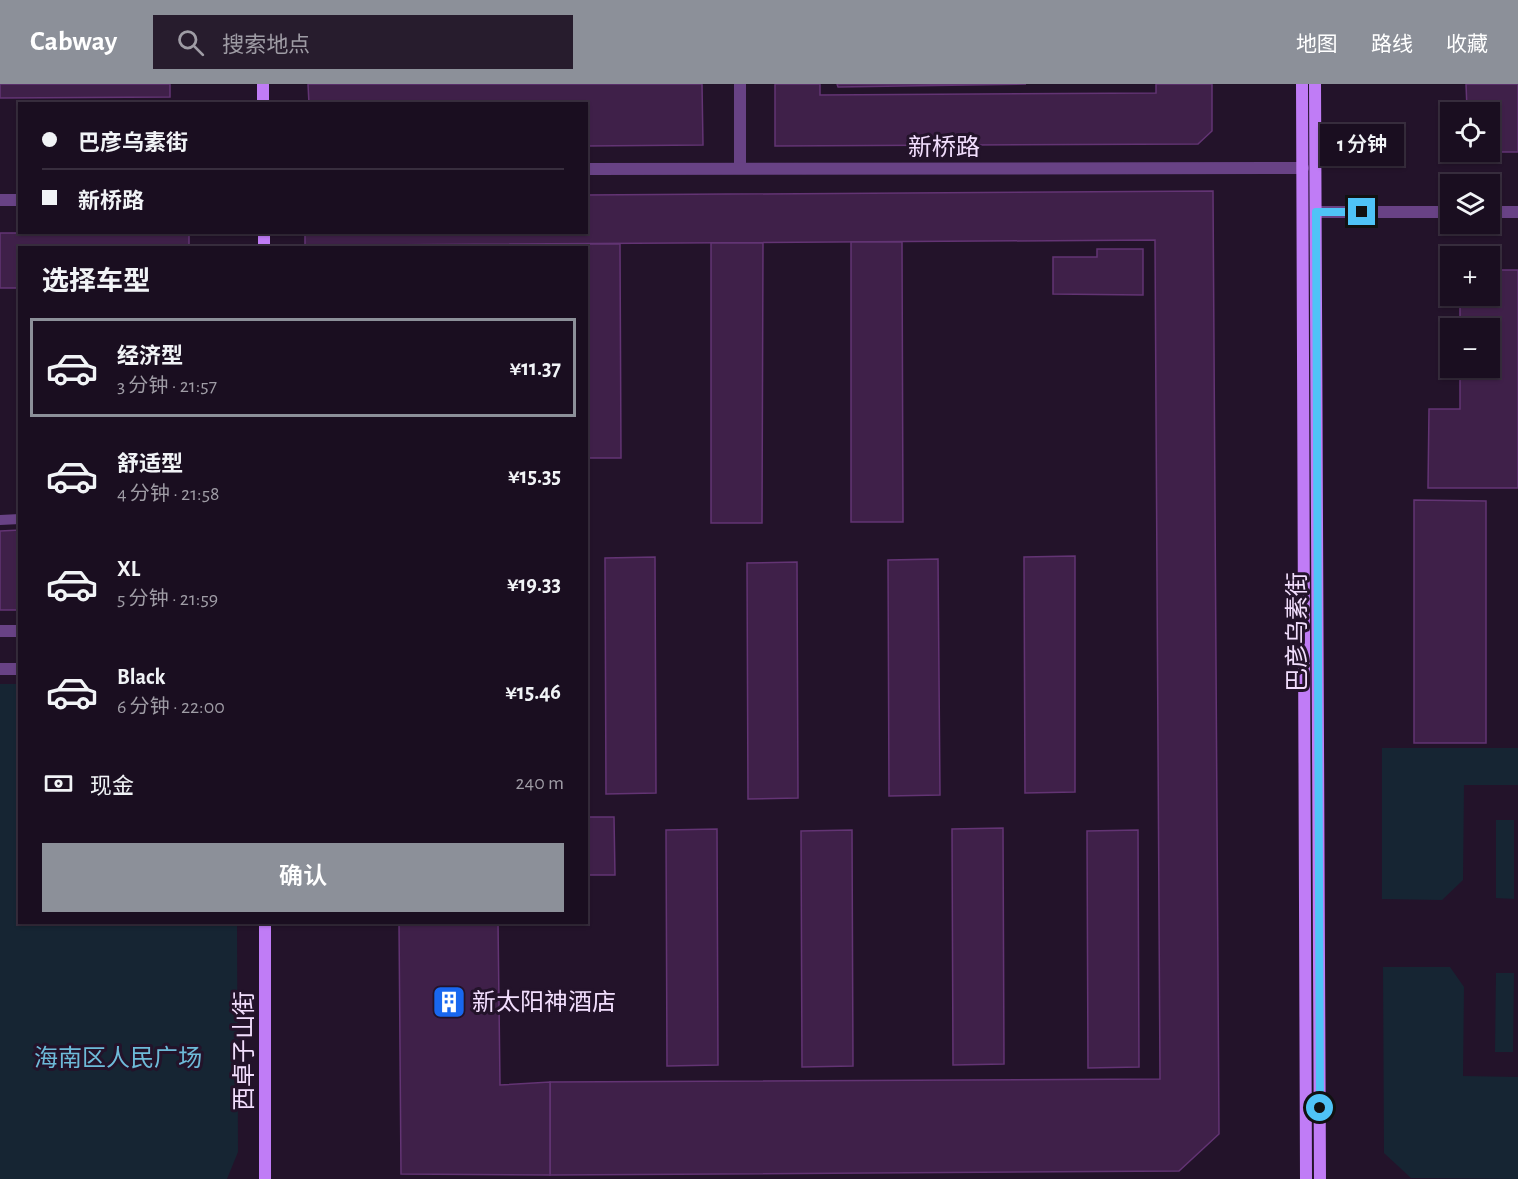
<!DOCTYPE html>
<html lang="zh">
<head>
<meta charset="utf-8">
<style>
  :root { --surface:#1a0e20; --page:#271c2d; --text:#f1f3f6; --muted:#9f9ca5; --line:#382e3e; --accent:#8c9099 }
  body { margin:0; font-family:"Alegreya Sans","Noto Sans SC",sans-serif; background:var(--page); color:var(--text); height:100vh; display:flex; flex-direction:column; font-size:22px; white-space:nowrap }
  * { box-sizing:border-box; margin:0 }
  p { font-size:20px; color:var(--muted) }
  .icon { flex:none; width:33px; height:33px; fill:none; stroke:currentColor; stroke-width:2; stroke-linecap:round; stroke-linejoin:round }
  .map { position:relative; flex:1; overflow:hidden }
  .sheet { position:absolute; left:18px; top:162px; width:570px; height:678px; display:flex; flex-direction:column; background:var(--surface); border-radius:0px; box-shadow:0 2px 4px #0004,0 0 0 2px var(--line) }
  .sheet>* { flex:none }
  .guide { position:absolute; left:18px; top:18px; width:570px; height:132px; border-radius:0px; box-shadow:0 2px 4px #0004,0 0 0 2px var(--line); display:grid; align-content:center; height:132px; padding:0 24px; background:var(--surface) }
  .buttons { position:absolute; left:1440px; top:18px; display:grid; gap:12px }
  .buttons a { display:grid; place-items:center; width:60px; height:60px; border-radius:0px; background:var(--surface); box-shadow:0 2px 4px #0004,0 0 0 2px var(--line); font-size:30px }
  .end { position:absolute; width:27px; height:27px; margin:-14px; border:8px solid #4fc3f7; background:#111; box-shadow:0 0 0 3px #111 }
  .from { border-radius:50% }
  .bubble { position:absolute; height:42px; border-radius:0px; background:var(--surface); box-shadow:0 2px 4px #0004,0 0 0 2px var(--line); font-size:20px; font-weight:600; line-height:42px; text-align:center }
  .guide b { display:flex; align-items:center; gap:21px; height:57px; font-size:22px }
  .guide b+b { border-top:2px solid var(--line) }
  .guide i { width:15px; height:15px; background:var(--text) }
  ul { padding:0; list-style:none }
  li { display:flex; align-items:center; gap:18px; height:99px; margin:0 12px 9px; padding:0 12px; border:3px solid transparent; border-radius:0px }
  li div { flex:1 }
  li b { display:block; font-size:22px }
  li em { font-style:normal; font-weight:600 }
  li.active { border-color:var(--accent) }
  li>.icon { width:54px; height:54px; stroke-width:1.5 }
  h2 { padding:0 24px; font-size:27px; line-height:72px }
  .pay { display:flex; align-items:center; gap:15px; height:66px; padding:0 24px; font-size:22px }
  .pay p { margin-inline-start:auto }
  .button { display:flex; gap:12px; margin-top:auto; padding:12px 24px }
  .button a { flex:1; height:69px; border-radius:0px; background:var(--accent); color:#fff; font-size:24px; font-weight:600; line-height:69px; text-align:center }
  header { display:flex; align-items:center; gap:36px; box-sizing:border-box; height:84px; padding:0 30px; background:var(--accent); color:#fff }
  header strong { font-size:28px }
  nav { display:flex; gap:33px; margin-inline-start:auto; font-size:21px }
  .search { width:420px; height:54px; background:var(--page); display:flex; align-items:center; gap:15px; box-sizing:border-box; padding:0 21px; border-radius:0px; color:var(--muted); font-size:22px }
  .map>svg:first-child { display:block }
  .green { fill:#162533 }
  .building { fill:#3f2049; stroke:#633474; stroke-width:1.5 }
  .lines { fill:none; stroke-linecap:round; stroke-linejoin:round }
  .lane { stroke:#684285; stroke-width:10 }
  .street { stroke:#684285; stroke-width:12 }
  .secondary { stroke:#c07cf6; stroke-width:12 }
  .route { stroke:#4fc3f7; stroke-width:8 }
  .labels { text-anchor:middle; stroke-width:6; stroke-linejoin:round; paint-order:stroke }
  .street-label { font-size:24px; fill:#f2defd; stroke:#23132a }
  .poi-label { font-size:24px; fill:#f2defd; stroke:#23132a; text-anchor:start }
  .park-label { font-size:24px; fill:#6ebbd9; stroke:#23132a }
</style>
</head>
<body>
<header>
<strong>Cabway</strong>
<div class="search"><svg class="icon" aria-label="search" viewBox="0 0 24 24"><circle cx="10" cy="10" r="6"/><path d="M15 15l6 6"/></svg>搜索地点</div>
<nav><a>地图</a><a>路线</a><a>收藏</a></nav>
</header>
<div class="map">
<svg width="1518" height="1095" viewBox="0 0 1518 1095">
  <rect width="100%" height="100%" fill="#23132a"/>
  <g class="green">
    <path d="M0,600h19l1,238 217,1 1,229 -11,27h-227z"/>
    <path d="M1382,664h136v37h-54l-1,95 -21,20 -60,-1z"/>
    <path d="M1496,736h18v79l-18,-1z"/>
    <path d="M1383,883h67l14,20 -1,89 55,1v102l-107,-1 -27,-25z"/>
    <path d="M1496,889h18l-1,79h-18z"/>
  </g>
  <g class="building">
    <path d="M0,0h170v13l-170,1z"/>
    <path d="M308,0h394l1,61 -117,1v-42h-277z"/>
    <path d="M775,0h45v11l336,-2v-9h56v47l-14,13 -423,2z"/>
    <path d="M837,0h189l-188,3z"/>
    <path d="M1466,0h52v68h-40h12v-40h-12v-3h-11z"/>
    <path d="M1213,107l6,943 -40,37 -629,4v-93l610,-3 -5,-839 -788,5v3h-62v-16h281v-37z"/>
    <path d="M0,149h189v15h-169v40h-20z"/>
    <path d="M851,158h51l1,280h-52z"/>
    <path d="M711,159h52l-1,280h-51z"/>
    <path d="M568,160h52l1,214h-35v-210h-18z"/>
    <rect x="444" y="161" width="51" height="3"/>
    <path d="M1097,165h46v46l-90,-1v-37h44z"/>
    <path d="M1490,186h28v218h-90l1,-79h31v-41h30v-40h-30v-32h30z"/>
    <path d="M1414,416l72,1v242h-72z"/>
    <path d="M20,446v80h-20v-79z"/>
    <path d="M1075,472v236l-50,1 -1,-236z"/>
    <path d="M655,473l1,236 -50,1 -1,-236z"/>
    <path d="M938,475l2,236 -51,1 -1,-236z"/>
    <path d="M797,478l1,236 -50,1 -1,-236z"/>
    <path d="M586,733h28l1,58h-29z"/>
    <path d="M1003,744l1,236 -51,1 -1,-236z"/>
    <path d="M717,745l1,236 -51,1 -1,-236z"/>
    <path d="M852,746l1,236 -51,1 -1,-236z"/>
    <path d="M1138,746l1,237 -51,1 -1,-237z"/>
    <path d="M399,838h99l2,163 50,-3v93l-149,-1z"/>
  </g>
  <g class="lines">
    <path class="lane" d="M0,436l20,-1"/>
    <g class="street">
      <path d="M740,0v84"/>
      <path d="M586,85l717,-1"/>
      <path d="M0,116h20"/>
      <path d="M1316,128h134"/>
      <path d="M1490,128h28"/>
      <path d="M0,547h20"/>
      <path d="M0,585h20"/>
    </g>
    <g class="secondary">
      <path d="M263,0v20"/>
      <path d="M1302,0l4,1095"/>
      <path d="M1315,0l5,1095"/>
      <path d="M264,148v16"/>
      <path d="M265,838v257"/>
    </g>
  </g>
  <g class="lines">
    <path class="route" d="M1320,1024l-4,-896h46"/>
  </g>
  <defs>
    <symbol id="building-square" viewBox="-11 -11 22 22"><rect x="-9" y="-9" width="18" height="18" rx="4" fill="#1867ef" stroke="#23132a"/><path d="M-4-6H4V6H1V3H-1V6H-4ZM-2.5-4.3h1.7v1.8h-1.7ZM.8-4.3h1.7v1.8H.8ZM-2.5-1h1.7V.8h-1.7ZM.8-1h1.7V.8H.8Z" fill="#fff"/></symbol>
  </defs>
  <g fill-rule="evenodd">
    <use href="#building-square" x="430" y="899" width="38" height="38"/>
  </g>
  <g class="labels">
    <g class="street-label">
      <text x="944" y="71">新桥路</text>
      <text transform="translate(1297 548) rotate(-90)" y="8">巴彦乌素街</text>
      <text transform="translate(244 967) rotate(-90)" y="8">西卓子山街</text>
    </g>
    <g class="poi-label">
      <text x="472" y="926">新太阳神酒店</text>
    </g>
    <g class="park-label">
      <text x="118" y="982">海南区人民广场</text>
    </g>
  </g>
</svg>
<div class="buttons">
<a><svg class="icon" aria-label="locate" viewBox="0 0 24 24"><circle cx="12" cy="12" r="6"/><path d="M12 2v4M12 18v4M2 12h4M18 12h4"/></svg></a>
<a><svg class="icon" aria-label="layers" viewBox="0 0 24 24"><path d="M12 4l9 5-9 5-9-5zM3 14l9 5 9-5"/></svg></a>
<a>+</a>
<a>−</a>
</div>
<i class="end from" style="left:1320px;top:1024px"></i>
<i class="end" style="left:1362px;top:128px"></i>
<div class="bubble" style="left:1320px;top:40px;width:84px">1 分钟</div>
<div class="guide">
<b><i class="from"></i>巴彦乌素街</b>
<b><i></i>新桥路</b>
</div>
<section class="sheet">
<h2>选择车型</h2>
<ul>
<li class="active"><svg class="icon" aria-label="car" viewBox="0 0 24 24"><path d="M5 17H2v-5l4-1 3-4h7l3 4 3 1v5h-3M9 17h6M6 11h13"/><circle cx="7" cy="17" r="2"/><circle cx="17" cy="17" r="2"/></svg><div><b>经济型</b><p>3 分钟 · 21:57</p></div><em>¥11.37</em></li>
<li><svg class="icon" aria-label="car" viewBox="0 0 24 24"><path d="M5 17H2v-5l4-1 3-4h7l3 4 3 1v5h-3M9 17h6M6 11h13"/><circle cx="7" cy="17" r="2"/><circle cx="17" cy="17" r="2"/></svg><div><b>舒适型</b><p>4 分钟 · 21:58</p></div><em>¥15.35</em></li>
<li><svg class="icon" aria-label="car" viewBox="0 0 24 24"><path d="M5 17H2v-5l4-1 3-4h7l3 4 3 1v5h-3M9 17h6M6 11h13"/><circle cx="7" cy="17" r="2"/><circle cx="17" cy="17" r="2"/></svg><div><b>XL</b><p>5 分钟 · 21:59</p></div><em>¥19.33</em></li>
<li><svg class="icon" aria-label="car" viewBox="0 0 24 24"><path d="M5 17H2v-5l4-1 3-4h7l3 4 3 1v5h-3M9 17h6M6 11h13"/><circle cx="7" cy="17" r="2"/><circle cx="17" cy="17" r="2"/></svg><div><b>Black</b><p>6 分钟 · 22:00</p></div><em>¥15.46</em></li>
</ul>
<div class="pay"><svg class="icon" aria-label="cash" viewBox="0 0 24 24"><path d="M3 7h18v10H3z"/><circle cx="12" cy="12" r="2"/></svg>现金<p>240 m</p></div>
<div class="button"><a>确认</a></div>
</section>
</div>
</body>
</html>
